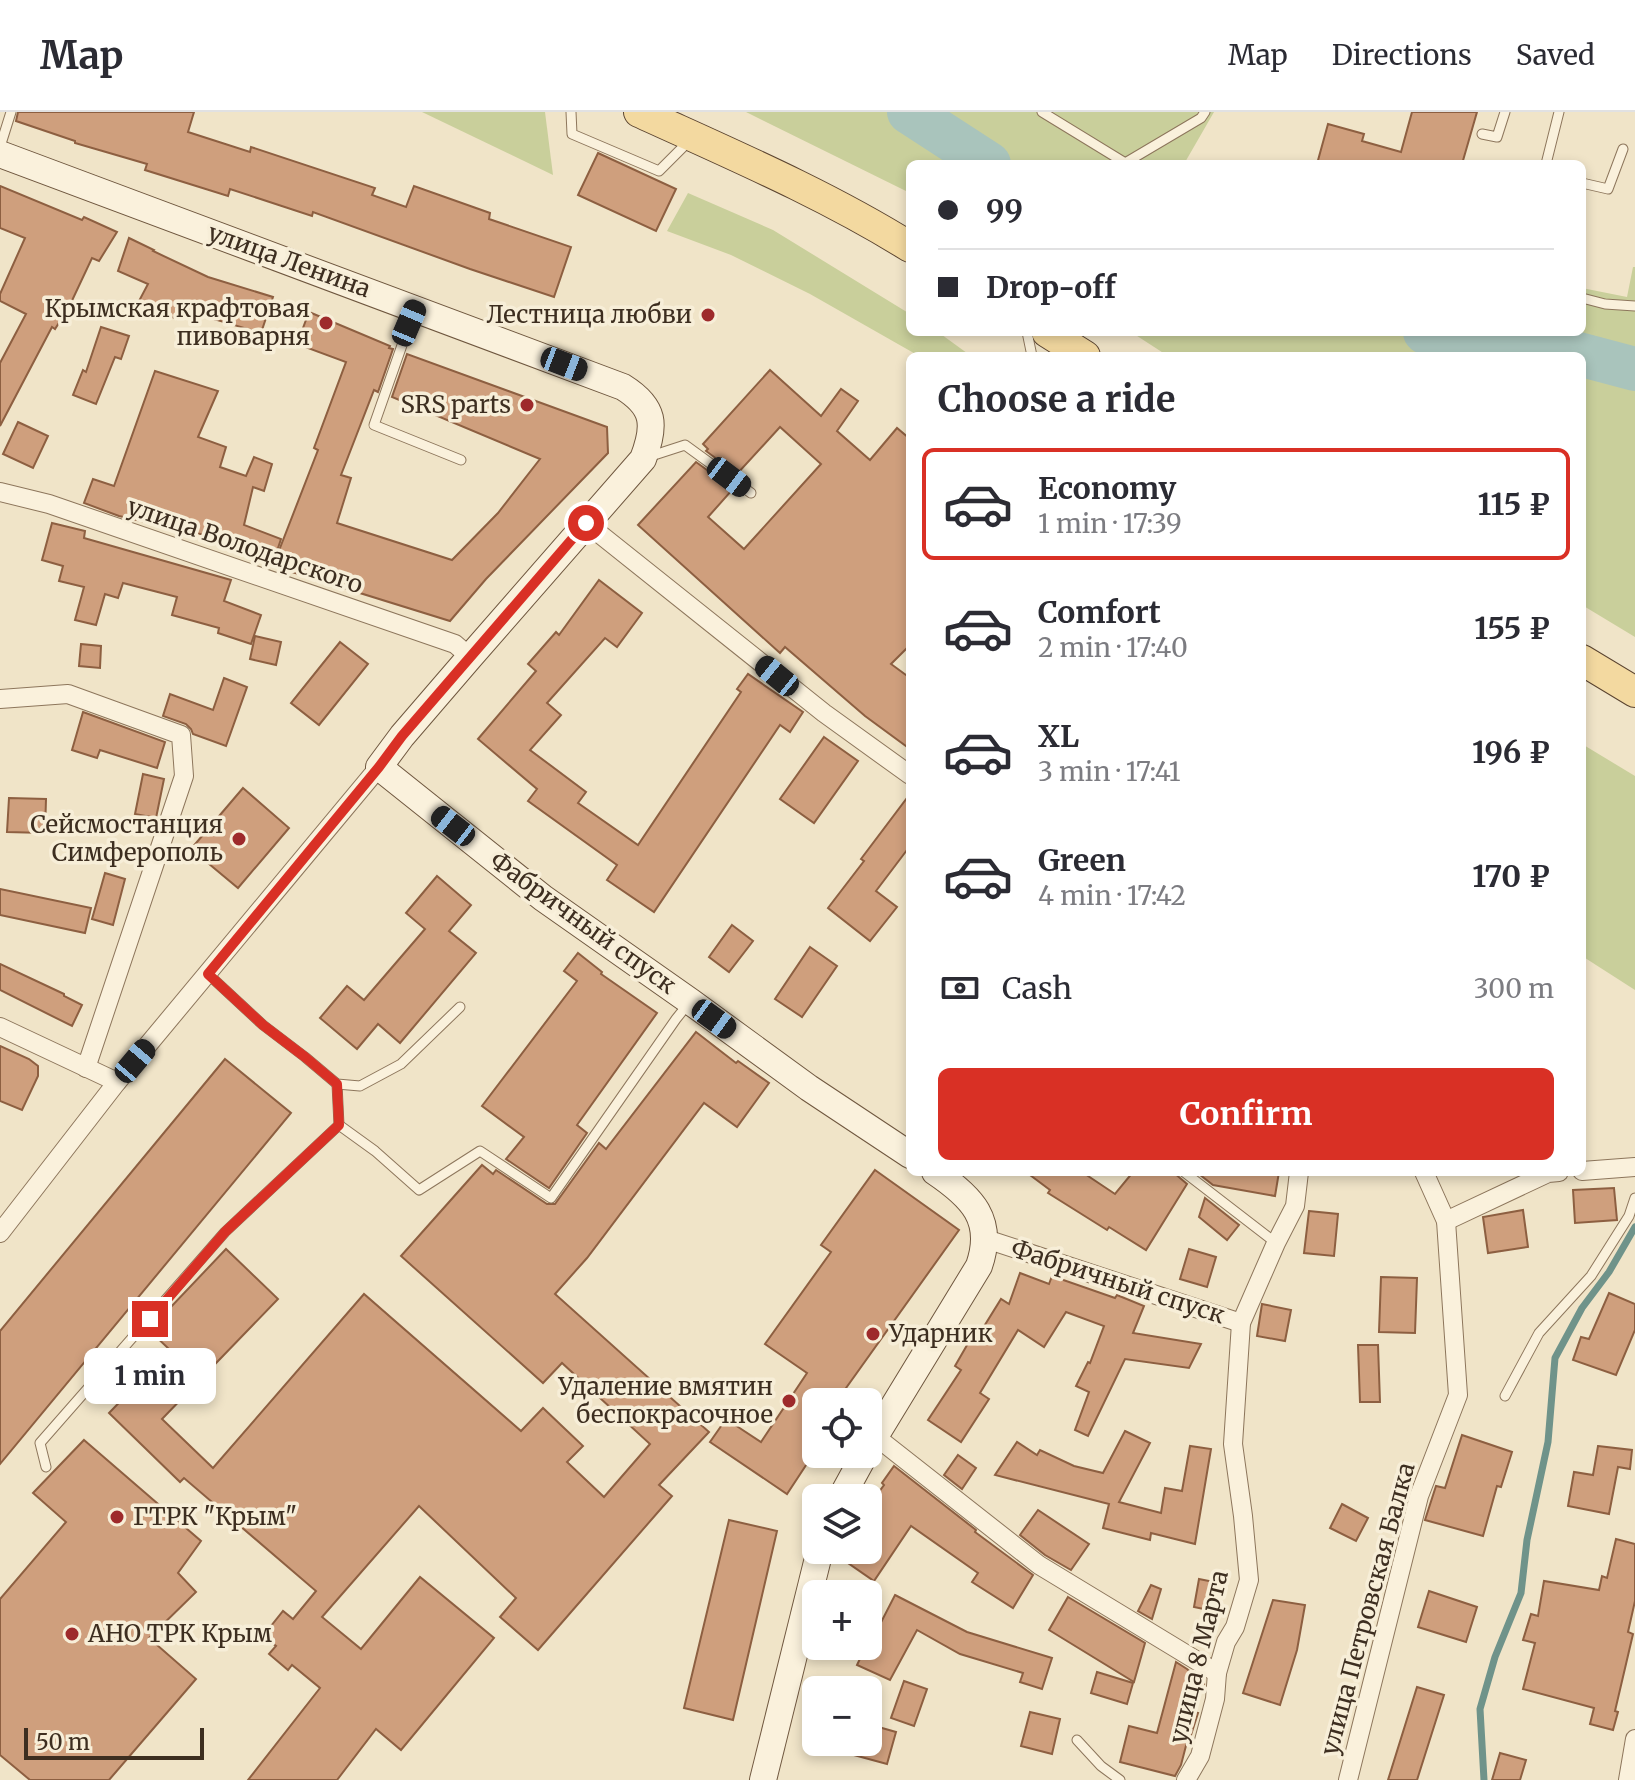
<!DOCTYPE html>
<html lang="en">
<head>
<meta charset="utf-8">
<style>
  :root { --surface:#fff; --page:#f7f7f7; --text:#2b2b33; --muted:#7c7c81; --line:#e1e1e2; --accent:#d93025 }
  body { margin:0; font-family:Merriweather,serif; background:var(--page); color:var(--text); height:100vh; display:flex; flex-direction:column; font-size:30px; white-space:nowrap }
  * { box-sizing:border-box; margin:0 }
  p { font-size:26px; color:var(--muted) }
  .icon { flex:none; width:44px; height:44px; fill:none; stroke:currentColor; stroke-width:2; stroke-linecap:round; stroke-linejoin:round }
  .map { position:relative; flex:1; overflow:hidden }
  .panel { position:absolute; left:906px; top:240px; width:680px; height:824px; display:flex; flex-direction:column; background:var(--surface); border-radius:12px; box-shadow:0 4px 12px #0003 }
  .panel>* { flex:none }
  .top-card { position:absolute; left:906px; top:48px; width:680px; height:176px; border-radius:12px; box-shadow:0 4px 12px #0003; display:grid; align-content:center; height:176px; padding:0 32px; background:var(--surface) }
  .fabs { position:absolute; left:802px; top:1276px; display:grid; gap:16px }
  .fabs a { display:grid; place-items:center; width:80px; height:80px; border-radius:12px; background:var(--surface); box-shadow:0 4px 12px #0003; font-size:40px }
  .scale { position:absolute; left:24px; bottom:20px; width:180px; box-sizing:border-box; padding-left:8px; border:4px solid #3d2e20; border-top:0; font-size:22px; line-height:28px; white-space:nowrap; color:#3d2e20; -webkit-text-stroke:6px #f7eed8; paint-order:stroke }
  .end { position:absolute; width:36px; height:36px; margin:-18px; border:10px solid #d93025; background:#fff; box-shadow:0 0 0 4px #fff }
  .from { border-radius:50% }
  .bubble { position:absolute; height:56px; border-radius:12px; background:var(--surface); box-shadow:0 4px 12px #0003; font-size:26px; font-weight:700; line-height:56px; text-align:center }
  .car { position:absolute; width:24px; height:48px; margin:-24px -12px; border-radius:10px; box-shadow:0 0 6px 2px #0007; background:linear-gradient(#222 24%,#8ab4d8 0 40%,#222 0 76%,#8ab4d8 0 86%,#222 0) }
  .top-card b { display:flex; align-items:center; gap:28px; height:76px; font-size:30px }
  .top-card b+b { border-top:2px solid var(--line) }
  .top-card i { width:20px; height:20px; background:var(--text) }
  ul { padding:0; list-style:none }
  li { display:flex; align-items:center; gap:24px; height:112px; margin:0 16px 12px; padding:0 16px; border:4px solid transparent; border-radius:12px }
  li div { flex:1 }
  li b { display:block; font-size:30px }
  li em { font-style:normal; font-weight:700 }
  li.current { border-color:var(--accent) }
  li>.icon { width:72px; height:72px; stroke-width:1.5 }
  h2 { padding:0 32px; font-size:36px; line-height:96px }
  .pay { display:flex; align-items:center; gap:20px; height:88px; padding:0 32px; font-size:30px }
  .pay p { margin-inline-start:auto }
  .primary-button { display:flex; gap:16px; margin-top:auto; padding:16px 32px }
  .primary-button a { flex:1; height:92px; border-radius:12px; background:var(--accent); color:#fff; font-size:32px; font-weight:700; line-height:92px; text-align:center }
  header { display:flex; align-items:center; gap:48px; box-sizing:border-box; height:112px; padding:0 40px; background:var(--surface); border-bottom:2px solid var(--line) }
  header strong { font-size:38px }
  nav { display:flex; gap:44px; margin-inline-start:auto; font-size:28px }
  .map>svg:first-child { display:block }
  .green { fill:#c9cf9b }
  .lines { fill:none; stroke-linecap:round; stroke-linejoin:round }
  .stream { stroke:#6f938a; stroke-width:7 }
  .river { stroke:#a9c4bc; stroke-width:44 }
  .building { fill:#cf9f7d; stroke:#8d5f41; stroke-width:2 }
  .lane-casing { stroke:#8d765c; stroke-width:11 }
  .street-casing { stroke:#8d765c; stroke-width:20 }
  .secondary-casing { stroke:#6f573f; stroke-width:28 }
  .primary-casing { stroke:#5b4430; stroke-width:32 }
  .lane { stroke:#faf1dc; stroke-width:9 }
  .street { stroke:#faf1dc; stroke-width:18 }
  .secondary { stroke:#faf1dc; stroke-width:26 }
  .primary { stroke:#f3d9a0; stroke-width:30 }
  .route { stroke:#d93025; stroke-width:10 }
  .poi-dot { fill:#9e2a2b; stroke:#f7eed8; stroke-width:3 }
  .labels { text-anchor:middle; stroke-width:7; stroke-linejoin:round; paint-order:stroke }
  .street-label { font-size:24px; fill:#3d2e20; stroke:#f7eed8 }
  .poi-label { font-size:24px; fill:#3d2e20; stroke:#f7eed8; text-anchor:end }
</style>
</head>
<body>
<header>
<strong>Map</strong>
<nav><a>Map</a><a>Directions</a><a>Saved</a></nav>
</header>
<div class="map">
<svg width="1635" height="1668" viewBox="0 0 1635 1668">
  <rect width="100%" height="100%" fill="#f0e4c8"/>
  <g class="green">
    <path d="M422,0h123l8,63z"/>
    <path d="M746,0h468l-30,52h-274v29z"/>
    <path d="M688,81l85,37 137,84v18h28l33,24h-52l-109,-62 -79,-39 -64,-24z"/>
    <path d="M1633,155h2v370l-53,-32v-249h-414l-37,-24h451v-44l45,9z"/>
    <path d="M1582,632l53,32v214l-53,-34z"/>
  </g>
  <g class="lines">
    <path class="stream" d="M1484,1668l-4,-71 15,-52 26,-64 6,-53 21,-98 7,-84 27,-50 27,-36 26,-45"/>
    <g class="river">
      <path d="M909,0l80,52"/>
      <path d="M1425,220l131,16 79,21"/>
    </g>
  </g>
  <g class="building">
    <path d="M18,0h176l-6,20 62,20 1,-5 124,41 -3,7 34,12 8,-21 76,27 -1,6 82,28 -17,50 -84,-28 -157,-57 -1,4 -82,-27 -2,7 -83,-26 2,-6 -72,-21v-2l-59,-20z"/>
    <path d="M1412,0h65l-15,52h-145l11,-40 36,10 -2,7 39,11z"/>
    <path d="M598,41l78,36 -20,42 -78,-36z"/>
    <path d="M0,74l82,34 2,-3 33,15 -18,29 -7,-3 -23,49 -14,22 -3,-2 -52,99v-63l26,-49 -26,-13v-7l25,-56 -25,-10z"/>
    <path d="M129,126l25,12 -1,1 55,26 65,20 -12,36 -81,-24 -4,10 -37,-18 9,-17 -30,-13z"/>
    <path d="M309,200l81,34 -1,2 4,1 -15,43 -4,-2 -33,85 10,3 -14,45 115,37 46,-47 42,-54 -148,-62 15,-43 200,73 1,26 -122,126 -36,42 -177,-55 45,-116 -4,-2 32,-86 -49,-18z"/>
    <path d="M101,215l28,9 -8,23 -6,-2 -19,47 -23,-9 10,-25 3,2z"/>
    <path d="M770,258l51,46 20,-27 17,12 -21,30 33,29 27,-32 13,11v206l-19,19 19,14v71l-45,-33 -80,-69 -5,6 -142,-128 58,-63 37,27 -25,28 36,32 77,-85 -41,-37 -43,47 -31,-23 2,-2 -5,-5z"/>
    <path d="M155,259l63,20 -20,46 28,10 -6,20 26,9 8,-19 18,7 -8,27 -11,-4 -9,38 37,14 -4,12 -158,-35 -35,-13 9,-24 21,7z"/>
    <path d="M18,310l30,14 -15,32 -30,-14z"/>
    <path d="M52,411l33,8 -1,7 147,42 -7,21 37,14 -10,29 -33,-11 1,-5 -47,-13 5,-18 -54,-14 -5,15 -13,-4 -9,31 -21,-5 9,-33 -25,-6 4,-15 -21,-6z"/>
    <path d="M599,468l43,33 -25,34 -12,-9 -58,65 14,12 -31,35 56,42 -8,11 60,42 103,-153 -4,-3 11,-15 55,38 -13,20 -10,-7 -126,187 -47,-32 10,-15 -89,-64 9,-12 -59,-50 58,-68 -8,-7 28,-32 3,3z"/>
    <path d="M255,524l26,6 -5,23 -26,-6z"/>
    <path d="M340,530l28,22 -49,61 -28,-22z"/>
    <path d="M81,532l20,2 -1,22 -21,-2z"/>
    <path d="M224,566l23,9 -21,59 -33,-12 -2,-5 -5,-5 -23,-8 7,-22 43,16z"/>
    <path d="M83,600l82,30 -8,26 -57,-18 -3,8 -25,-8z"/>
    <path d="M824,625l34,24 -44,62 -34,-24z"/>
    <path d="M143,662l21,5 -8,39 -21,-4z"/>
    <path d="M243,676l46,40 -51,60 -47,-39z"/>
    <path d="M910,682v52l-34,45 21,16 -27,34 -42,-33 36,-47 -3,-2z"/>
    <path d="M9,686l37,1 -1,34 -38,-1z"/>
    <path d="M105,761l20,6 -12,46 -21,-6z"/>
    <path d="M437,764l34,29 -22,26 27,22 -76,90 -22,-19 -21,25 -37,-31 27,-32 17,14 61,-71 -19,-16z"/>
    <path d="M0,777l91,19 -6,25 -85,-18z"/>
    <path d="M732,813l21,16 -24,31 -20,-15z"/>
    <path d="M810,835l27,19 -35,51 -27,-18z"/>
    <path d="M578,841l24,19 -1,2 56,39 -80,112 10,8 -38,55 -43,-29 18,-22 -42,-31 95,-125 -13,-10z"/>
    <path d="M0,852l64,30v2l18,9 -10,21 -72,-36z"/>
    <path d="M696,920l40,31 2,-2 31,22 -32,44 -33,-24 -117,155 -32,36 154,138 -50,53 13,11 -134,154 -38,-33 16,-19 -97,-92 -97,111 39,32 59,-72 74,61 -93,112 -25,-21 -39,51h-89l72,-92 -28,-23 -4,5 -19,-16 7,-8 -13,-10 20,-25 10,8 23,-28 -132,-113 -4,4 -71,-69 61,-63 -21,-20 77,-81 52,50 -116,120 51,49 151,-174 157,137 22,-23 40,38 -16,16 37,35 46,-53 -88,-81 -19,20 -142,-127 81,-91 11,9 3,-4 51,34h8l44,-61 7,6z"/>
    <path d="M0,934l29,13 9,7v10l-16,34 -22,-9z"/>
    <path d="M225,947l66,54 -291,351v-133z"/>
    <path d="M875,1058l84,60 -123,172h-20v48l-29,44 -77,-52 16,-23 35,23 46,-69 -42,-29 66,-92 -10,-7z"/>
    <path d="M1026,1060h56l33,22 18,-22h40l14,12 -41,66 -37,-23 -2,3 -59,-37 2,-3z"/>
    <path d="M1199,1060h80l-4,24 -62,-11 -14,-11z"/>
    <path d="M1614,1076l3,32 -42,3 -2,-33z"/>
    <path d="M1205,1086l34,27 -12,15 -28,-23z"/>
    <path d="M1523,1098l5,37 -40,6 -5,-36z"/>
    <path d="M1309,1099l29,3 -4,42 -30,-3z"/>
    <path d="M1189,1137l27,8 -9,30 -27,-8z"/>
    <path d="M1020,1161l29,11 3,-8 63,22 2,-3 27,11 -11,27 68,11 -12,24 -64,-9 -37,77 -13,-6 14,-38 -13,-6 12,-24 2,1 14,-37 -38,-14 -22,35 -26,-17 -38,63 9,6 -28,43 -33,-22 33,-50 -6,-4 19,-33 4,3 23,-37 8,5z"/>
    <path d="M1381,1165l36,1 -2,55 -36,-1z"/>
    <path d="M1609,1181l26,11v26l-19,45 -43,-15 8,-23 8,2z"/>
    <path d="M1262,1192l29,6 -6,31 -28,-5z"/>
    <path d="M1358,1233h20l2,57h-20z"/>
    <path d="M1125,1319l25,12 -31,59 42,11 4,-25 17,3 8,-45 21,3 -16,95 -44,-11 -1,7 -47,-12 6,-24 -114,-29 22,-33 20,13 3,-5 34,16 29,7z"/>
    <path d="M1462,1323l50,17 -11,35 -4,-1 -14,50 -58,-16 11,-34 9,2z"/>
    <path d="M84,1328l117,101 -23,32 18,19 -47,46 47,41 -87,101h-79l-30,-25v-156l66,-77 -33,-29z"/>
    <path d="M1598,1334l34,4 -2,19 -12,-2 -9,47 -41,-8 6,-34 19,3z"/>
    <path d="M958,1343l18,13 -14,21 -18,-14z"/>
    <path d="M894,1354l82,64 -1,2 58,43 -20,33 -41,-26 6,-9 -67,-47 -37,55 -39,-27 1,-4h24l16,4 -8,-6v-28l8,-12 -6,-4 14,-19 -2,-2z"/>
    <path d="M1342,1392l26,14 -12,23 -26,-13z"/>
    <path d="M1038,1398l51,34 -18,26 -26,-15 -25,-20z"/>
    <path d="M729,1408l48,11 -44,189 -49,-12z"/>
    <path d="M1616,1427l19,5v57l-7,31 5,2 -18,77 3,1 -5,18 -23,-6 4,-16 -71,-19 12,-46 -12,-3 8,-26 7,2 6,-35 55,9 3,-14 5,2z"/>
    <path d="M1199,1467l25,5 -6,28 -24,-5z"/>
    <path d="M1151,1473l10,4 -9,30 -14,-8z"/>
    <path d="M1429,1479l48,16 -11,35 -48,-15z"/>
    <path d="M895,1483l72,37 85,26 -10,31 -22,-7 3,-9 -63,-19 -43,-24 -27,50 -33,-15 9,-19h2l3,-12 3,2z"/>
    <path d="M1068,1485l77,46 -11,39 -85,-52z"/>
    <path d="M1273,1488l32,5 -8,45 -17,55 -37,-12z"/>
    <path d="M1176,1550l11,7 17,15 -23,25 17,4 -8,25h-2l-7,27 -6,11 -55,-14 9,-36 28,7z"/>
    <path d="M1097,1560l36,11 -6,21 -36,-11z"/>
    <path d="M904,1569l23,8 -13,37 -23,-8z"/>
    <path d="M1417,1575l27,8 -27,85h-29z"/>
    <path d="M1030,1600l30,7 -8,35 -31,-8z"/>
    <path d="M868,1612l28,8 -9,32 -59,-16 1,-6h39z"/>
    <path d="M1500,1641l26,7 -6,20h-28z"/>
  </g>
  <g class="lines">
    <defs>
      <g id="lane">
        <path d="M571,0l1,22 87,37 31,-31"/>
        <path d="M1042,0l85,52"/>
        <path d="M1482,22l15,3 8,-25"/>
        <path d="M0,35l11,-35"/>
        <path d="M1125,51l76,-45 4,-6"/>
        <path d="M1546,52l13,-52"/>
        <path d="M1582,71l26,6 15,-40"/>
        <path d="M1582,186l23,6 30,2"/>
        <path d="M414,199l-40,114 87,35"/>
        <path d="M1027,220l5,24"/>
        <path d="M648,345l37,-12 66,48"/>
        <path d="M208,862l55,51 42,32 32,27 23,2 41,-22 59,-57"/>
        <path d="M337,972l2,41"/>
        <path d="M1184,1060l92,71"/>
        <path d="M1505,1284l34,-63 52,-57 38,-60 6,-18"/>
        <path d="M46,1355l-6,-24 185,-211 114,-107 36,26 44,39 61,-39 71,47 125,-179 12,-15"/>
        <path d="M1077,1628l24,26 19,14"/>
      </g>
      <g id="street">
        <path d="M0,380l49,12 406,140 15,13"/>
        <path d="M586,411l238,190 86,62"/>
        <path d="M0,587l68,-5 113,41 3,41 -98,292"/>
        <path d="M0,915l117,55"/>
        <path d="M1582,1059l53,-4"/>
        <path d="M1446,1109l102,-48 11,-1"/>
        <path d="M0,1121l117,-151 262,-315"/>
        <path d="M986,1127l255,84"/>
        <path d="M875,1324l164,129 178,108"/>
        <path d="M1186,1668l14,-24 15,-57 2,-26 9,-31 9,-15 14,-47 -6,-64 -10,-72 8,-121 35,-80 19,-37 4,-34"/>
        <path d="M1348,1668l71,-284 39,-101 -12,-174 -22,-49"/>
        <path d="M1628,1668l7,-41"/>
      </g>
      <g id="secondary">
        <path d="M0,42l623,233c32,20 33,38 20,72l-173,198 -68,79 -23,31 164,131 148,104 118,86 101,67"/>
        <path d="M868,1336l111,-182c16,-46 -7,-69 -44,-94"/>
        <path d="M841,1386l24,-44"/>
        <path d="M763,1668l57,-230"/>
      </g>
      <g id="primary">
        <path d="M639,0c92,42 186,82 271,135"/>
        <path d="M1047,220l38,24"/>
        <path d="M1582,548l53,32"/>
      </g>
    </defs>
    <use href="#lane" class="lane-casing"/>
    <use href="#street" class="street-casing"/>
    <use href="#secondary" class="secondary-casing"/>
    <use href="#primary" class="primary-casing"/>
    <use href="#lane" class="lane"/>
    <use href="#street" class="street"/>
    <use href="#secondary" class="secondary"/>
    <use href="#primary" class="primary"/>
  </g>
  <g class="lines">
    <path class="route" d="M150,1207l75,-87 114,-107 -2,-41 -32,-27 -42,-32 -55,-51 171,-207 23,-31 184,-213"/>
  </g>
  <g class="poi-dot">
    <circle cx="708" cy="203" r="8"/>
    <circle cx="326" cy="211" r="8"/>
    <circle cx="527" cy="293" r="8"/>
    <circle cx="239" cy="727" r="8"/>
    <circle cx="873" cy="1222" r="8"/>
    <circle cx="789" cy="1289" r="8"/>
    <circle cx="117" cy="1405" r="8"/>
    <circle cx="72" cy="1522" r="8"/>
  </g>
  <g class="labels">
    <g class="street-label">
      <text transform="translate(289 149) rotate(20)" y="8">улица Ленина</text>
      <text transform="translate(245 434) rotate(19)" y="8">улица Володарского</text>
      <text transform="translate(583 811) rotate(36)" y="8">Фабричный спуск</text>
      <text transform="translate(1118 1170) rotate(18)" y="8">Фабричный спуск</text>
      <text transform="translate(1368 1497) rotate(-75)" y="8">улица Петровская Балка</text>
      <text transform="translate(1199 1545) rotate(-76)" y="8">улица 8 Марта</text>
    </g>
    <g class="poi-label">
      <text x="310" y="205">Крымская крафтовая<tspan x="310" dy="28">пивоварня</tspan></text>
      <text x="692" y="211">Лестница любви</text>
      <text x="511" y="301">SRS parts</text>
      <text x="223" y="721">Сейсмостанция<tspan x="223" dy="28">Симферополь</tspan></text>
      <text x="889" y="1230" text-anchor="start">Ударник</text>
      <text x="773" y="1283">Удаление вмятин<tspan x="773" dy="28">беспокрасочное</tspan></text>
      <text x="133" y="1413" text-anchor="start">ГТРК "Крым"</text>
      <text x="88" y="1530" text-anchor="start">АНО ТРК Крым</text>
    </g>
  </g>
</svg>
<div class="fabs">
<a><svg class="icon" aria-label="locate" viewBox="0 0 24 24"><circle cx="12" cy="12" r="6"/><path d="M12 2v4M12 18v4M2 12h4M18 12h4"/></svg></a>
<a><svg class="icon" aria-label="layers" viewBox="0 0 24 24"><path d="M12 4l9 5-9 5-9-5zM3 14l9 5 9-5"/></svg></a>
<a>+</a>
<a>−</a>
</div>
<div class="scale">50 m</div>
<i class="end from" style="left:586px;top:411px"></i>
<i class="end" style="left:150px;top:1207px"></i>
<div class="bubble" style="left:84px;top:1236px;width:132px">1 min</div>
<i class="car" style="left:409px;top:211px;rotate:23deg"></i>
<i class="car" style="left:564px;top:252px;rotate:111deg"></i>
<i class="car" style="left:729px;top:365px;rotate:127deg"></i>
<i class="car" style="left:777px;top:564px;rotate:309deg"></i>
<i class="car" style="left:453px;top:714px;rotate:308deg"></i>
<i class="car" style="left:714px;top:907px;rotate:126deg"></i>
<i class="car" style="left:135px;top:949px;rotate:40deg"></i>
<div class="top-card">
<b><i class="from"></i>99</b>
<b><i></i>Drop-off</b>
</div>
<section class="panel">
<h2>Choose a ride</h2>
<ul>
<li class="current"><svg class="icon" aria-label="car" viewBox="0 0 24 24"><path d="M5 17H2v-5l4-1 3-4h7l3 4 3 1v5h-3M9 17h6M6 11h13"/><circle cx="7" cy="17" r="2"/><circle cx="17" cy="17" r="2"/></svg><div><b>Economy</b><p>1 min · 17:39</p></div><em>115 ₽</em></li>
<li><svg class="icon" aria-label="car" viewBox="0 0 24 24"><path d="M5 17H2v-5l4-1 3-4h7l3 4 3 1v5h-3M9 17h6M6 11h13"/><circle cx="7" cy="17" r="2"/><circle cx="17" cy="17" r="2"/></svg><div><b>Comfort</b><p>2 min · 17:40</p></div><em>155 ₽</em></li>
<li><svg class="icon" aria-label="car" viewBox="0 0 24 24"><path d="M5 17H2v-5l4-1 3-4h7l3 4 3 1v5h-3M9 17h6M6 11h13"/><circle cx="7" cy="17" r="2"/><circle cx="17" cy="17" r="2"/></svg><div><b>XL</b><p>3 min · 17:41</p></div><em>196 ₽</em></li>
<li><svg class="icon" aria-label="car" viewBox="0 0 24 24"><path d="M5 17H2v-5l4-1 3-4h7l3 4 3 1v5h-3M9 17h6M6 11h13"/><circle cx="7" cy="17" r="2"/><circle cx="17" cy="17" r="2"/></svg><div><b>Green</b><p>4 min · 17:42</p></div><em>170 ₽</em></li>
</ul>
<div class="pay"><svg class="icon" aria-label="cash" viewBox="0 0 24 24"><path d="M3 7h18v10H3z"/><circle cx="12" cy="12" r="2"/></svg>Cash<p>300 m</p></div>
<div class="primary-button"><a>Confirm</a></div>
</section>
</div>
</body>
</html>
